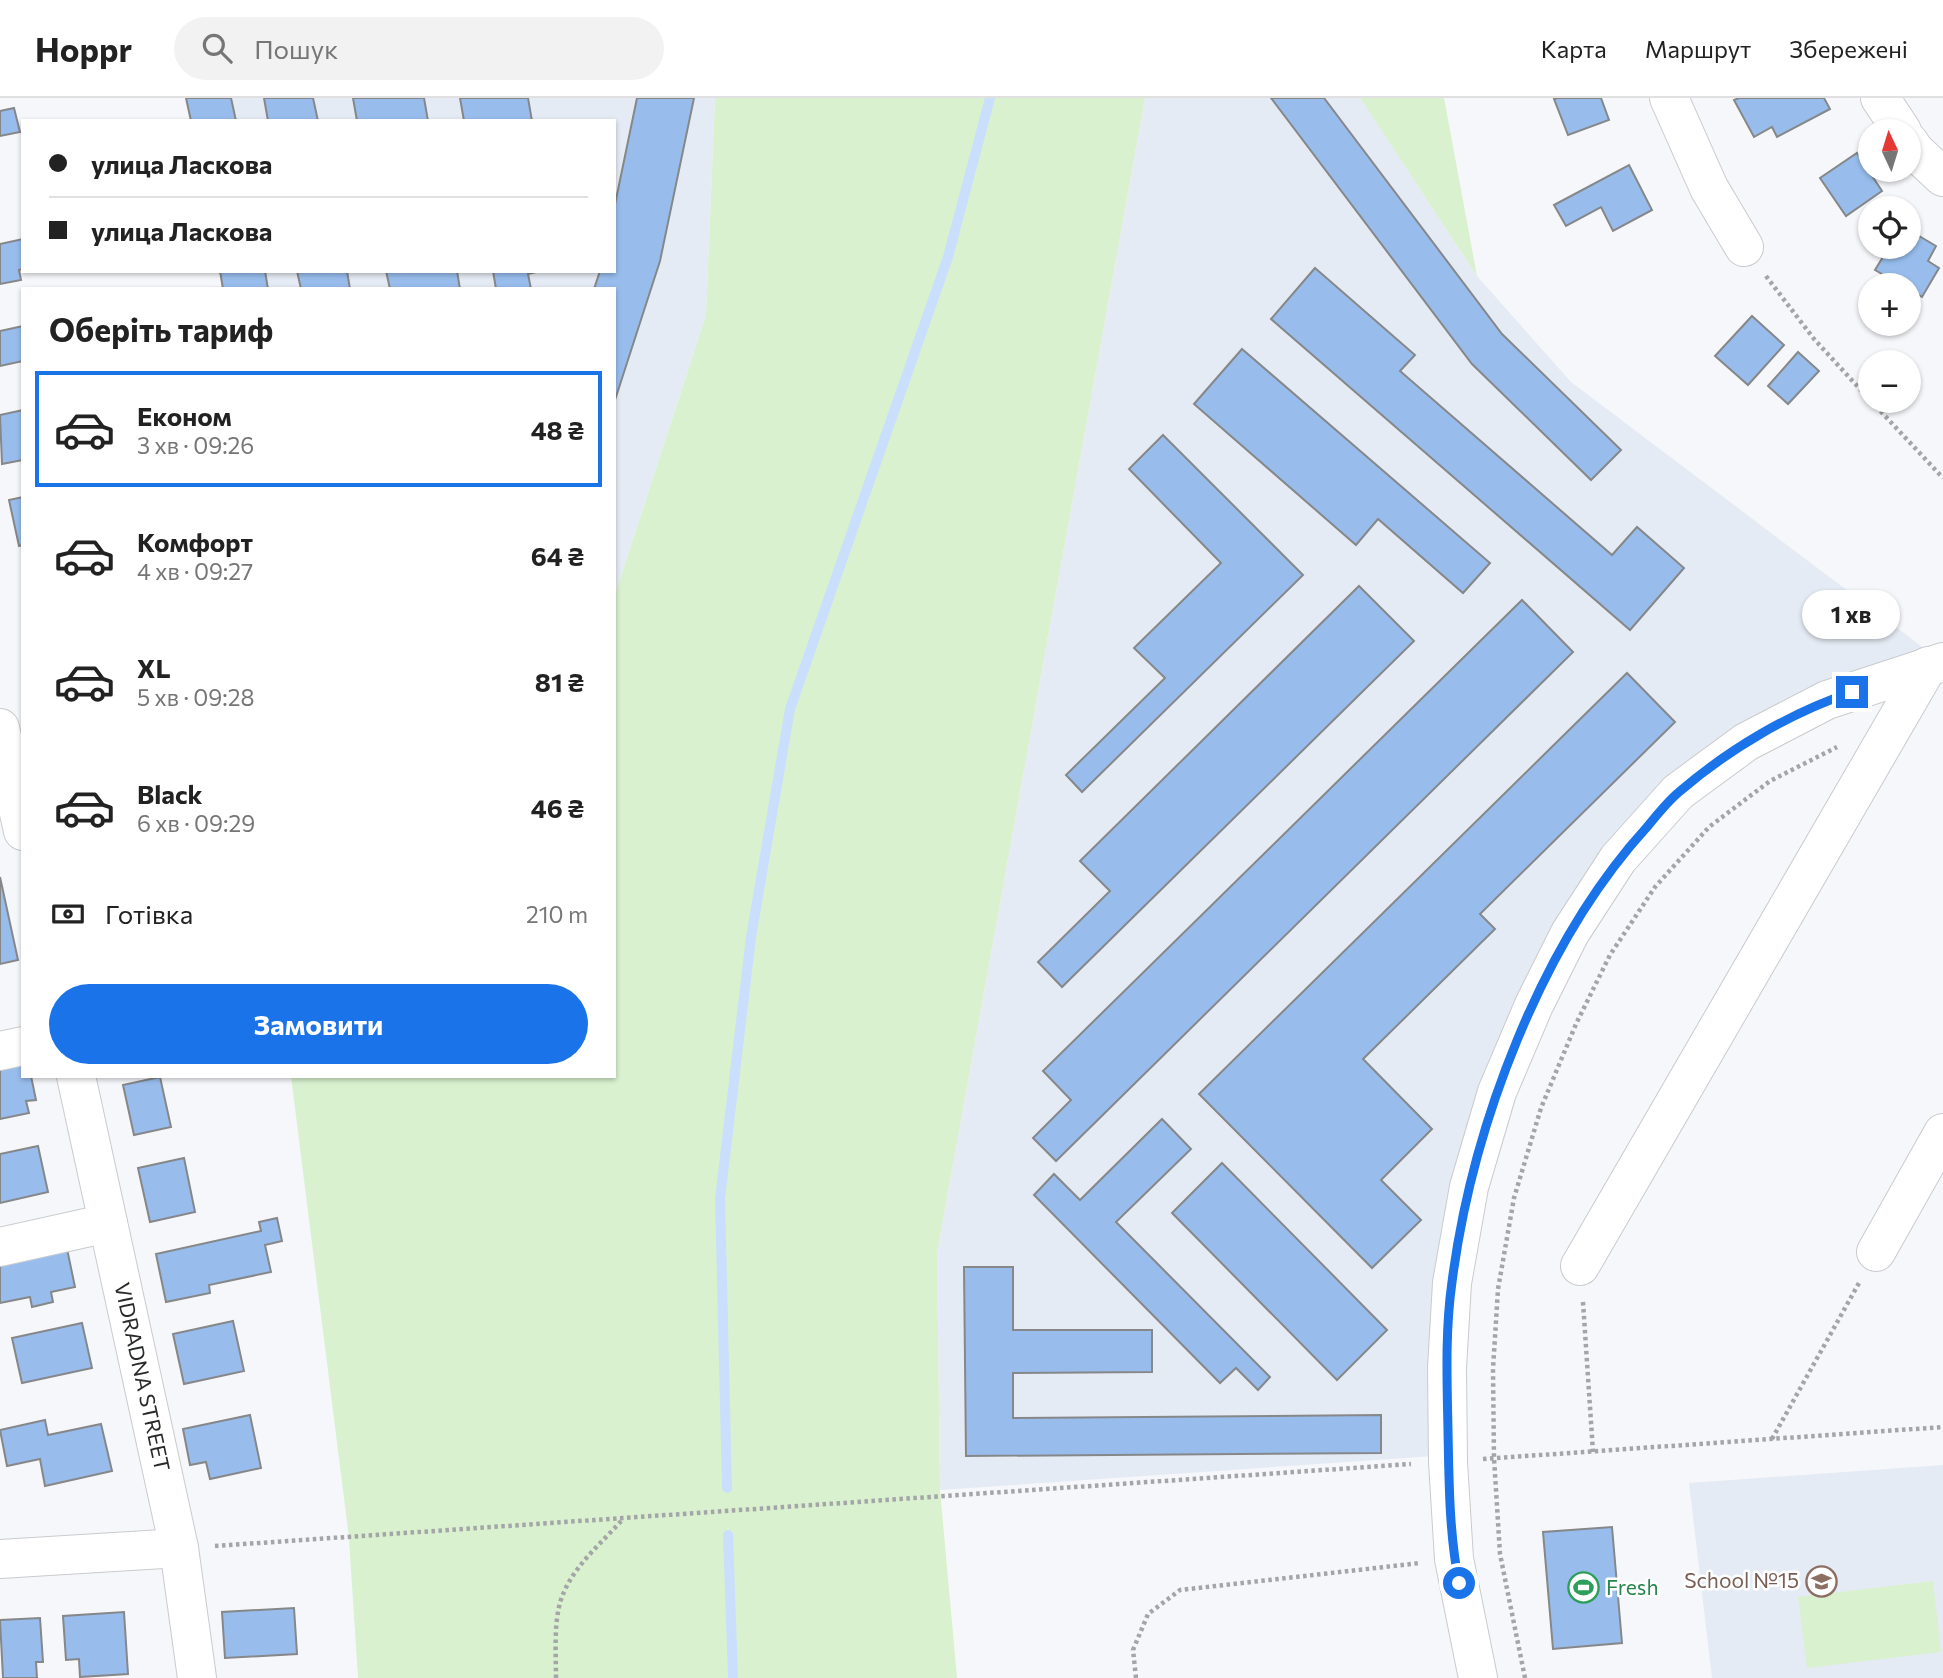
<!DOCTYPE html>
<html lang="uk">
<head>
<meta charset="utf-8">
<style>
  :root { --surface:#fff; --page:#f2f2f2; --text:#222; --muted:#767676; --line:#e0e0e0; --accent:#1a73e8 }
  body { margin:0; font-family:Commissioner,sans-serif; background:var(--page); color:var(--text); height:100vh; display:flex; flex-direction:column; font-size:26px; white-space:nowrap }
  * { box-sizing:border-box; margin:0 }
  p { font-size:23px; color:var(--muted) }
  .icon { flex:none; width:38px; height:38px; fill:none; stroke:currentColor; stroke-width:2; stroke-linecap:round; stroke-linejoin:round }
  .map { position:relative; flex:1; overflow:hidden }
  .details { position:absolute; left:21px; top:189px; width:595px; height:791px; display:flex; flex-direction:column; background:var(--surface); border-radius:0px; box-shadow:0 2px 5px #0004 }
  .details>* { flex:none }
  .top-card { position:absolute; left:21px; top:21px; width:595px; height:154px; border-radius:0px; box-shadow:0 2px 5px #0004; display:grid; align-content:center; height:154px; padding:0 28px; background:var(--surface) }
  .needle { width:46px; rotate:356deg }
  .tools { position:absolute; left:1858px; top:21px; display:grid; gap:14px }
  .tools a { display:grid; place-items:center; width:63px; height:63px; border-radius:50%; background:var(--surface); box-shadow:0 2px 5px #0004; font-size:35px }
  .end { position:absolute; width:32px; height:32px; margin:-16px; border:9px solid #1a73e8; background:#fff; box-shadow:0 0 0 4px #fff }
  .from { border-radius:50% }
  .bubble { position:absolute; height:49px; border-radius:24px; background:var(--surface); box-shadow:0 2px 5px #0004; font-size:23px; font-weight:700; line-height:49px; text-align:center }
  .top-card b { display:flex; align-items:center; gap:24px; height:66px; font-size:26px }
  .top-card b+b { border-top:2px solid var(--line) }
  .top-card i { width:18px; height:18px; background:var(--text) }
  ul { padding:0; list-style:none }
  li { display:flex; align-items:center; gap:21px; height:116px; margin:0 14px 10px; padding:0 14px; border:4px solid transparent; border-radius:0px }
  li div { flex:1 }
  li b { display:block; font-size:26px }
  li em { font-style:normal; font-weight:700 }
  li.current { border-color:var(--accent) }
  li>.icon { width:63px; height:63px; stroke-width:1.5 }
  h2 { padding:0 28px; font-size:32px; line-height:84px }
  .pay { display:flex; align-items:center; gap:18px; height:77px; padding:0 28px; font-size:26px }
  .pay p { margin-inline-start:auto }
  .cta { display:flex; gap:14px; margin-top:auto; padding:14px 28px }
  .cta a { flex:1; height:80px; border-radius:42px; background:var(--accent); color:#fff; font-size:28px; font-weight:700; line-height:80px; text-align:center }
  header { display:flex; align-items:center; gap:42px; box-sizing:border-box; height:98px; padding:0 35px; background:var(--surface); border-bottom:2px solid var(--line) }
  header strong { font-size:33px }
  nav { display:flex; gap:38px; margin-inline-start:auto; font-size:24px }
  .search { width:490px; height:63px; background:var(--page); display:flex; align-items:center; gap:18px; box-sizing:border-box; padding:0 24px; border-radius:38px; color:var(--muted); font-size:26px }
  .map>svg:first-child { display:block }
  .built { fill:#e5ebf4 }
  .green { fill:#d9f1cf }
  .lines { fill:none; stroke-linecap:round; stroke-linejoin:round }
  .stream { stroke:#c9dffd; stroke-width:10 }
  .building { fill:#98bded; stroke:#868789; stroke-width:2 }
  .minor-casing { stroke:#c9cbcd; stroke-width:40 }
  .path { stroke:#a4a5a7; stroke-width:4.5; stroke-dasharray:3.5 3.5; stroke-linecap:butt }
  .minor { stroke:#fff; stroke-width:38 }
  .route { stroke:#1a73e8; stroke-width:9 }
  .labels { text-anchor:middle; stroke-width:5; stroke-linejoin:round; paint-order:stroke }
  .street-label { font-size:21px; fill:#28292a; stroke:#fff }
  .education-label { font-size:21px; fill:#785e54; stroke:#fff; text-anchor:end }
  .leisure-label { font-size:21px; fill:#27864d; stroke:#fff; text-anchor:start }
</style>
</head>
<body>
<header>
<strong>Hoppr</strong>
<div class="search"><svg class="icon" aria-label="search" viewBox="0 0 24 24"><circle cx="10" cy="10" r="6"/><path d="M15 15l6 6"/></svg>Пошук</div>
<nav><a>Карта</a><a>Маршрут</a><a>Збережені</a></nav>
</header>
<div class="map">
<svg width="1943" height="1580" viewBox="0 0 1943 1580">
  <rect width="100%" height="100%" fill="#f6f7fa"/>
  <g class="built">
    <path d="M186,0h529l-9,217 -92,283v-309h-391l-3,-18h394v-150h-423z"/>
    <path d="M1145,0h215l117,178 94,106 354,267 -187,80 -218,270 -86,457 -494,34 -3,-237z"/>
    <path d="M1943,1367v213h-231l-23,-195z"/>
  </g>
  <g class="green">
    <path d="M715,0h430l-208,1155 3,237 17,188h-599l-9,-140 -58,-462h323v-478l92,-283z"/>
    <path d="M1360,0h84l33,178z"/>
    <path d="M1933,1483l8,71 -134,16 -9,-71z"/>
  </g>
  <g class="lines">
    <g class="stream">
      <path d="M727,1390l-7,-289 31,-262 39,-228 158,-452 42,-159"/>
      <path d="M728,1437l5,143"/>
    </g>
  </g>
  <g class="building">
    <path d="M186,0h45l5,23h-45z"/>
    <path d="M264,0h49l5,23h-50z"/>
    <path d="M353,0h71l4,23h-71z"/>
    <path d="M460,0h68l4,23h-68z"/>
    <path d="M637,0h57l-34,163 -46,142v-114h-20l6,-18h14v-62z"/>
    <path d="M1271,0h53l178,236 119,116 -30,30 -119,-116z"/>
    <path d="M1558,0h43l8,22 -41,15 -14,-36z"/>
    <path d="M1739,0h85l6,11 -53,28 -5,-10 -18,10 -20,-37z"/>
    <path d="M14,10l6,24 -20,4v-25z"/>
    <path d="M1857,55l25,38 -36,25 -26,-38z"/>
    <path d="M1629,67l23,45 -39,21 -12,-24 -35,19 -12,-21z"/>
    <path d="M1909,132l27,16 -8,15 11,7 -17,29 -13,-7v-5h-8l-26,-15 14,-23h20z"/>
    <path d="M23,141v30l-4,1 2,10 -21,4v-40z"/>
    <path d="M1315,170l100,87 -15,16 212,184 25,-28 47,41 -54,62 -359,-311z"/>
    <path d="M220,173h45l3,18h-45z"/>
    <path d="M297,173h50l3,18h-49z"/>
    <path d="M386,173h71l3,18h-70z"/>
    <path d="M493,173h47l-12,3 3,15h-35z"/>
    <path d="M1752,218l32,29 -36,40 -33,-29z"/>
    <path d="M23,228v35l-23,5v-35z"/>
    <path d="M1242,251l248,214 -27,30 -85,-74 -22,26 -162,-141z"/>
    <path d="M1798,254l21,19 -31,33 -20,-18z"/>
    <path d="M23,312v50l-21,4 -2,-49z"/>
    <path d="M1163,337l140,140 -221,217 -16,-17 99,-97 -31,-30 87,-85 -92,-94z"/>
    <path d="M23,399v48l-4,1 -10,-46z"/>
    <path d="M1359,488l55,55 -352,346 -24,-25 72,-71 -30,-30z"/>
    <path d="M1522,502l51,52 -517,509 -23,-23 38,-38 -28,-29z"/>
    <path d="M1627,575l48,49 -195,192 15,15 -132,130 69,70 -51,51 40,40 -49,48 -173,-174z"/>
    <path d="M0,779l18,83 -18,4z"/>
    <path d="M23,965v13h8l5,24 -10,1 3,12 -29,6v-51z"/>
    <path d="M160,979l11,50 -37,8 -11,-50z"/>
    <path d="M1162,1021l29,30 -75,73 154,155 -12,13 -22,-22 -16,15 -186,-188 20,-21 26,26z"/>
    <path d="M38,1048l10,46 -48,11v-49z"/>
    <path d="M184,1060l11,54 -45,10 -12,-54z"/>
    <path d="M1222,1065l165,167 -50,50 -165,-167z"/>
    <path d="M277,1120l5,23 -17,4 6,27 -62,13 1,8 -44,9 -10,-48 105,-23 -2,-9z"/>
    <path d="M66,1146l9,43 -24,5 2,10 -21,5 -2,-10 -30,6v-44z"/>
    <path d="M964,1169h49v63h139v42l-139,1v45l368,-3v38l-415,3z"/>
    <path d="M233,1223l11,50 -60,13 -11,-50z"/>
    <path d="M82,1225l10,45 -70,15 -10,-45z"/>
    <path d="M250,1317l11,53 -51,11 -4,-17 -16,3 -7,-36z"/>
    <path d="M45,1322l3,15 53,-11 11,47 -67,15 -5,-27 -33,7 -7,-36z"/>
    <path d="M1612,1429l10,116 -69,6 -10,-117z"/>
    <path d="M294,1510l3,46 -72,4 -3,-46z"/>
    <path d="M124,1514l4,62 -48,3 -1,-18 -13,1 -3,-44z"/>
    <path d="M40,1520l3,44h-7l1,16h-34l-3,-58z"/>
  </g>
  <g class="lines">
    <defs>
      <g id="minor">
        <path d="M1669,0l40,90 35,59"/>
        <path d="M1880,0l22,33"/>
        <path d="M1909,44l6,9 28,26"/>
        <path d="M0,630l23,103"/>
        <path d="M0,953l23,-5"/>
        <path id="s1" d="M76,978l103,472 18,130"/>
        <path d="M0,1149l108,-24"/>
        <path d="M1876,1154l67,-119"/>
        <path d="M1580,1168l348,-600"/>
        <path d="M0,1461l179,-11"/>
        <path d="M1478,1580l-24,-119 -6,-97 -1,-94 5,-85 17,-96 28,-95 37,-87 36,-72 48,-74 60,-67 68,-50 81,-42 116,-38"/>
      </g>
    </defs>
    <use href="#minor" class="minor-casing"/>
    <g class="path">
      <path d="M1766,178l48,63 57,62"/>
      <path d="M1871,303l72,77"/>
      <path d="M1583,1204l10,150"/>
      <path d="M1772,1341l87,-156"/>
      <path d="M1483,1361l460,-32"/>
      <path d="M215,1448l1196,-82"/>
      <path d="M556,1580c0,-23 -2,-49 3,-71 8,-36 41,-62 64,-88"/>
      <path d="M1136,1580l-3,-28 15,-36 32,-24 240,-27"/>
      <path d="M1525,1580l-25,-124 -6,-96 -1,-89 5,-80 16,-91 27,-90 35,-84 34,-69 45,-68 54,-60 61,-46 67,-34"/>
    </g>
    <use href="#minor" class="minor"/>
  </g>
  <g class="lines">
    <path class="route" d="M1459,1485c-10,-50 -10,-103 -11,-153 -1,-49 -3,-99 4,-148 20,-155 89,-339 195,-455 10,-12 20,-25 32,-35 50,-43 111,-79 173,-100"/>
  </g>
  <defs>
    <symbol id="school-ring" viewBox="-11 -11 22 22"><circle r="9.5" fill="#fff" stroke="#8d6e63" stroke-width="1.5"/><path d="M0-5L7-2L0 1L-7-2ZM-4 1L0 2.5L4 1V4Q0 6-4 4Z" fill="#8d6e63"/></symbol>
    <symbol id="stadium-ring" viewBox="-11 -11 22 22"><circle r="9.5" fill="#fff" stroke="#2e9e5b" stroke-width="1.5"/><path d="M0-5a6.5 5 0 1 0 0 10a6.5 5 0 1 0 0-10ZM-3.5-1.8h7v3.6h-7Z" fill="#2e9e5b"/></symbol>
  </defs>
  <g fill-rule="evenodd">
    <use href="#school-ring" x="1804" y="1466" width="35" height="35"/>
    <use href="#stadium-ring" x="1566" y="1472" width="35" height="35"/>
  </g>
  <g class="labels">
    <g class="street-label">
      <text dy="7" stroke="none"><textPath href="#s1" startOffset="308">VIDRADNA STREET</textPath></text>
    </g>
    <g class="education-label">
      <text x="1799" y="1490">School №15</text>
    </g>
    <g class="leisure-label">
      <text x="1606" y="1497">Fresh</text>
    </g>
  </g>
</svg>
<div class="tools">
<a><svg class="needle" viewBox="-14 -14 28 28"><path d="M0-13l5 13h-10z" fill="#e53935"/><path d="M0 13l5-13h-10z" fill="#767676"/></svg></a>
<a><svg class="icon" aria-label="locate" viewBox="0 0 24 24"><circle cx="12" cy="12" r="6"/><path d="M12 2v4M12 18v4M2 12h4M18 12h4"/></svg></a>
<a>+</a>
<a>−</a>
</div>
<i class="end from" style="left:1459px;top:1485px"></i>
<i class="end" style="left:1852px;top:594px"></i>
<div class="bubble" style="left:1802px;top:492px;width:98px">1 хв</div>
<div class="top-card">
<b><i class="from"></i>улица Ласкова</b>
<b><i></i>улица Ласкова</b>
</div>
<section class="details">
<h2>Оберіть тариф</h2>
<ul>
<li class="current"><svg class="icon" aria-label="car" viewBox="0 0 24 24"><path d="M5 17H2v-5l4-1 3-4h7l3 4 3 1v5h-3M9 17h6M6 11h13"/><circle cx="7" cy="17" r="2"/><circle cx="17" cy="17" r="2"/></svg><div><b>Економ</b><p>3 хв · 09:26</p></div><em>48 ₴</em></li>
<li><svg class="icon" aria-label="car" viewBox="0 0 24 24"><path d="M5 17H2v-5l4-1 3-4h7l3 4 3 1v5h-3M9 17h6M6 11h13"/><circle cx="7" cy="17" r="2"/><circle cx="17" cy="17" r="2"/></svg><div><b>Комфорт</b><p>4 хв · 09:27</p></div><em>64 ₴</em></li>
<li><svg class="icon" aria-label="car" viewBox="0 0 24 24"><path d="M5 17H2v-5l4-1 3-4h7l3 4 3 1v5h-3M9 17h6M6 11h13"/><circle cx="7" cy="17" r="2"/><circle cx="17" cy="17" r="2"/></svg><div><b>XL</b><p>5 хв · 09:28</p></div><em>81 ₴</em></li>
<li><svg class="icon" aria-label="car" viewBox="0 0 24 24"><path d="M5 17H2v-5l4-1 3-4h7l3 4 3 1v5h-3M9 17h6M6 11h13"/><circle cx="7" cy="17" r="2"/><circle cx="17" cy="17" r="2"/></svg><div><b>Black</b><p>6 хв · 09:29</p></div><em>46 ₴</em></li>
</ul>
<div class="pay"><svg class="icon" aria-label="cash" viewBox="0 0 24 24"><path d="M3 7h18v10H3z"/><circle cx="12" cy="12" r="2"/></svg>Готівка<p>210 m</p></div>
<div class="cta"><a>Замовити</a></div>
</section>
</div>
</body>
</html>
